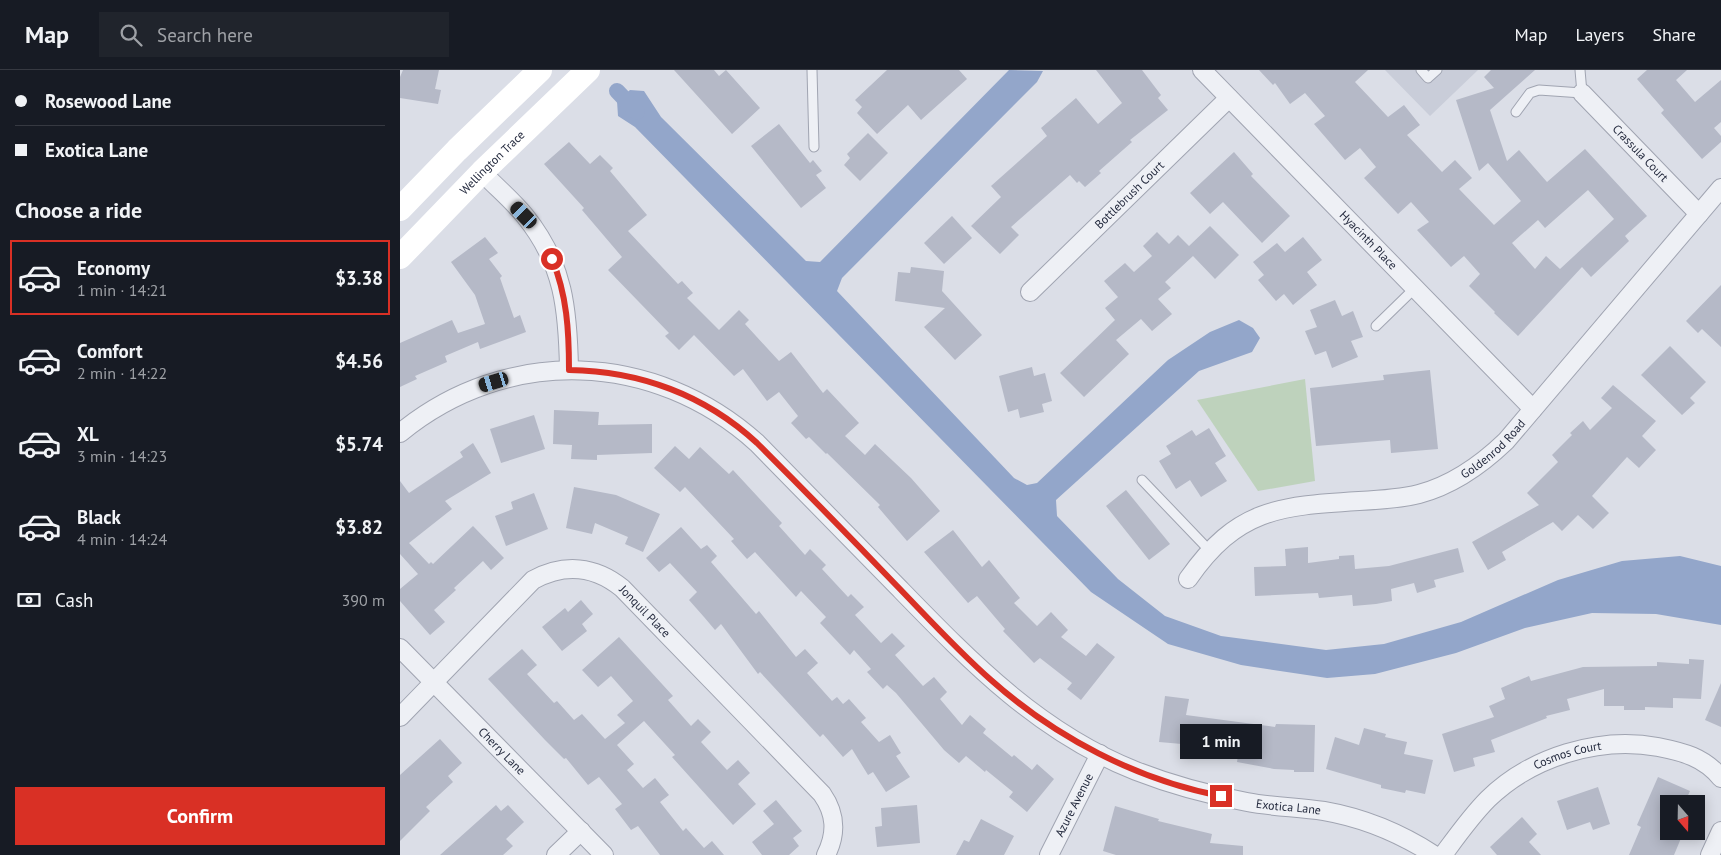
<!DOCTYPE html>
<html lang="en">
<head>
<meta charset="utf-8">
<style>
  :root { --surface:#171b24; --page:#20242c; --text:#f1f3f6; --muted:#9ea1a6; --line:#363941; --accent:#d93025 }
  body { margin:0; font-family:"PT Sans",sans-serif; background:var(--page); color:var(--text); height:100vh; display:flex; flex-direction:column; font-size:19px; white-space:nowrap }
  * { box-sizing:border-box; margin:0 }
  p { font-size:16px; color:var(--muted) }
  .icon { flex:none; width:28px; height:28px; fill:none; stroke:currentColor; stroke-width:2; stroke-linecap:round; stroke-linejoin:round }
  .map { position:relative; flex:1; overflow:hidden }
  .details { display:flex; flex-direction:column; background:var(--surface); width:400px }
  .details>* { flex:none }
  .banner { display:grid; align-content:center; height:110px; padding:0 15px; background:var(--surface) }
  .needle { width:32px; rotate:160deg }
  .controls { position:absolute; left:1260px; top:725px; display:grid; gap:10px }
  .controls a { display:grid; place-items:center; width:45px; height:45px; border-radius:0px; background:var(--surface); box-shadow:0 2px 12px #0003; font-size:25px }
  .end { position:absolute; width:22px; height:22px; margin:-11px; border:6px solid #d93025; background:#fff; box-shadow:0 0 0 2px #fff }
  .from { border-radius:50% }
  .bubble { position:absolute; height:35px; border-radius:0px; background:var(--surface); box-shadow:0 2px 12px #0003; font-size:16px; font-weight:700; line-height:35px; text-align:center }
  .car { position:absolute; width:15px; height:30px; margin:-15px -8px; border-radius:6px; box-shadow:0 0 4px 1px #0007; background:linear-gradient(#222 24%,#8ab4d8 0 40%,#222 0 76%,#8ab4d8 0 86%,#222 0) }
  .banner b { display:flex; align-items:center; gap:18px; height:48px; font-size:19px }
  .banner b+b { border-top:1px solid var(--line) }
  .banner i { width:12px; height:12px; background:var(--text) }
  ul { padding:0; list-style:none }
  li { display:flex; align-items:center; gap:15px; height:75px; margin:0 10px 8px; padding:0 5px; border:2px solid transparent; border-radius:0px }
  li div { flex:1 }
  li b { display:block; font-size:19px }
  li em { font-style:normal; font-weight:700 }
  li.on { border-color:var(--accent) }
  li>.icon { width:45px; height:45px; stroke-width:1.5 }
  h2 { padding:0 15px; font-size:22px; line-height:60px }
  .pay { display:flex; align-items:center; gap:12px; height:55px; padding:0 15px; font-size:19px }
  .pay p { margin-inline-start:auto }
  .primary-button { display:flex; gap:10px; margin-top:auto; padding:10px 15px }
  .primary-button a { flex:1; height:58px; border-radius:0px; background:var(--accent); color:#fff; font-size:20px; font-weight:700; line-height:58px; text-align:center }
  header { display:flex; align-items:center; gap:30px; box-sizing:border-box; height:70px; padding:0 25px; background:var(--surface); border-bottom:1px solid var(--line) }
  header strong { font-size:24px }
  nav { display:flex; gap:28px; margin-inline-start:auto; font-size:18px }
  .search { width:350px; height:45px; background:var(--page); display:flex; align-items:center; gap:12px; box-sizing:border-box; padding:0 18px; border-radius:0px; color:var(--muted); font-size:19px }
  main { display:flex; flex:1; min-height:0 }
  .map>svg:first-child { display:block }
  .built { fill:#c9cdd9 }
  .green { fill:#bed2bc }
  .water { fill:#93a6ca }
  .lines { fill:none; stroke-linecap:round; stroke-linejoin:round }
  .canal { stroke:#93a6ca; stroke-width:16 }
  .building { fill:#b5b9c7; fill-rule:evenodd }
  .lane-casing { stroke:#a0a4b1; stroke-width:11 }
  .street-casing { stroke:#a0a4b1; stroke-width:20 }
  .lane { stroke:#eef0f5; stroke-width:9 }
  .street { stroke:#eef0f5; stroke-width:18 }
  .secondary { stroke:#fff; stroke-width:24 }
  .route { stroke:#d93025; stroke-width:6 }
  .labels { text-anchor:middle; stroke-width:4; stroke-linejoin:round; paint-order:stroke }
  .street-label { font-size:12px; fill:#242a3e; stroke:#ebedf5 }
</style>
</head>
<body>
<header>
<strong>Map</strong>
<div class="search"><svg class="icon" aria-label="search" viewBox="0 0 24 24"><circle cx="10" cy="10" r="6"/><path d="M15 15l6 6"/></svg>Search here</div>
<nav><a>Map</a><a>Layers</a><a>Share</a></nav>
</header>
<main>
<section class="details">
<div class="banner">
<b><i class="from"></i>Rosewood Lane</b>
<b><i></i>Exotica Lane</b>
</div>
<h2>Choose a ride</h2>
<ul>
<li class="on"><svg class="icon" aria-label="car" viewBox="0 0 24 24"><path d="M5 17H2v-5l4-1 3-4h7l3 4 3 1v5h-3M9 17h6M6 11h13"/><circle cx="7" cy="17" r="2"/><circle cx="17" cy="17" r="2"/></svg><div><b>Economy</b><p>1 min · 14:21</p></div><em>$3.38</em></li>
<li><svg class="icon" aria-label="car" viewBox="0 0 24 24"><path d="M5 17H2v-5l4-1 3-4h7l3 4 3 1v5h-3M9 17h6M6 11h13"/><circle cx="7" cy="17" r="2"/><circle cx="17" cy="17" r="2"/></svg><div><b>Comfort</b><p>2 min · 14:22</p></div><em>$4.56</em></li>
<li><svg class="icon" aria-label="car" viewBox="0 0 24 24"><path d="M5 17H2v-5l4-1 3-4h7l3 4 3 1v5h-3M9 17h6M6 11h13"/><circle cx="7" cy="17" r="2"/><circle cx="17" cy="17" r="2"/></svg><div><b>XL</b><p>3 min · 14:23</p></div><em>$5.74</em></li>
<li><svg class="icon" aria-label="car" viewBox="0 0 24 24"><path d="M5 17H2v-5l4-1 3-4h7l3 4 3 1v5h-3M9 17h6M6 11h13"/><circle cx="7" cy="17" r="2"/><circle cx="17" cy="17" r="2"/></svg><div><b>Black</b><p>4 min · 14:24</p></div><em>$3.82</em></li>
</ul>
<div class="pay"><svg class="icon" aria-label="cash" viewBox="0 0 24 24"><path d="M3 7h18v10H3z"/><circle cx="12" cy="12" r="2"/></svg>Cash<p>390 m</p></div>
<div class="primary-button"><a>Confirm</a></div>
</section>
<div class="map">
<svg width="1321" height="785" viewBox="0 0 1321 785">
  <rect width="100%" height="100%" fill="#dbdee7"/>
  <path class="built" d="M985,0h93l-48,46z"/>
  <path class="green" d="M905,309l10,102 -57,10 -61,-91z"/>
  <path class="water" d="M609,0l34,1 -6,11 -195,196 -5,13 177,187 13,7 10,-2 131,-123 42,-28 29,-12 14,8 7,10 -8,14 -53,19 -143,129 1,16 61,63 47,37 56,20 105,14 58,-6 77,-22 97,-42 64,-19 58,-5 41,10v59l-65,-11 -64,-1 -67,15 -69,25 -81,21 -48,4 -86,-13 -73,-21 -77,-52 -456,-465 -17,-11 -1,-15 13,-11 14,1 17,26 145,144 14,1z"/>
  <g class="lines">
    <path class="canal" d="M217,21l20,21"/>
  </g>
  <g class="building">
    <path d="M3,0h36l-4,19 6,1 -3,14 -38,-6v-21z"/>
    <path d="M274,0h40l5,6 7,-6 34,38 -28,26z"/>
    <path d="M487,0h72l8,9 -46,41 -13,-15 -31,29 -20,-21 5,-6 -7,-7z"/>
    <path d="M696,0h46l19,25 -3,3 10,12 -38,30 2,2 -33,29 2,2 -16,14 -6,-6 -2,2 -7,-8 -59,52 8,8 -19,19 -29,-28 30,-29 -10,-11 56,-50 -6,-8 35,-30 22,26 24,-21z"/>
    <path d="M859,0h109l-13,12 33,35 16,-12 16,20 -13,10 35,37 13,-12 17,18 -13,11 35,36 27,-24 -33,-38 -9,8 -23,-71 38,-12 -10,-11 7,-7h44l-45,40 17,51 12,-11 28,32 38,-33 62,67 -22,20 4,5 -38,36 -9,-10 -64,69 -24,-23 1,-1 -26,-26 11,-12 -16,-18 -13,11 -34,-37 12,-8 -18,-20 -13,12 -34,-36 12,-11 -16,-19 -15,12 -31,-36 11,-8 -20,-23 -15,11 -15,-21 -2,2zM1188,120l26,29 -54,50 -14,-13 -11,13 -23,-26 26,-23 7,8z"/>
    <path d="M1247,0h40l-11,10 19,22 26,-22v42l-7,6 7,8v6l-19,17 -41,-46 3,-3 -27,-31z"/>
    <path d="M379,54l31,39 3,-3 9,11 -6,4 10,13 -25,20 -50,-62z"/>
    <path d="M468,63l20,20 -28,28 -16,-16 6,-7 -3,-4z"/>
    <path d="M169,72l21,22 10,-9 13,13 -3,3 37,44 -19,16 50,53 4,-3 11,12 -6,5 32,32 20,-20 10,10 -4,4 34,37 12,-9 32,41 4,-4 32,34 -14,13 20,19 10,-11 36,34 29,33 -33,30 -29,-34 2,-2 -53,-52 -1,1 -17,-17 -3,2 -15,-16 7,-7 -19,-24 -12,9 -24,-32 -9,7 -40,-41 -15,15 -14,-14 4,-3 -61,-63 14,-13 -40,-47 2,-2 -40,-44z"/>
    <path d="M834,82l19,22 -2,2 39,40 -28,27 -39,-41 -13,12 -20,-21z"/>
    <path d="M552,146l20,22 -28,26 -20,-21z"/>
    <path d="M810,156l29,29 -24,24 -22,-23 -28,26 6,6 -13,11 14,15 -20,17 -11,-12 -25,21 13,14 -45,43 -24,-24 55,-53 -10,-12 13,-11 -14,-16 21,-18 9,9 18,-16 -9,-10 14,-14 12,12 9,-9 11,11z"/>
    <path d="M85,167l13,16 -9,6 13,17 -2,2 14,40 6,-3 6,17 -46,17 -2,-7 -33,14 2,6 -32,14 2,3 -17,8v-44l52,-23 6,13 27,-9 -10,-29 -24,-33z"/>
    <path d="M903,167l19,23 -15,12 10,13 -24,20 -9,-11 -8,7 -18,-21 6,-5 -11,-13 24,-19 8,9z"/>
    <path d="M511,197l33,4 -2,20 40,44 -27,25 -31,-33 21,-19 -50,-7 3,-29 12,1z"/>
    <path d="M1321,215v62l-19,-18 -4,4 -12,-12z"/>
    <path d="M935,230l7,16 11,-5 10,26 -12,4 7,16 -26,11 -6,-17 -11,4 -10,-24 12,-4 -7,-17z"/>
    <path d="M1270,276l36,36 -16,16 5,5 -13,12 -41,-40z"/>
    <path d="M632,297l2,9 11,-3 7,28 -10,3 2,8 -24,6 -2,-9 -10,3 -9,-36z"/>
    <path d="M1030,300l8,79 -47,4 -1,-13 -74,6 -6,-58 74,-8 -1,-5z"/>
    <path d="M1213,315l43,36 -14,15 14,14 -17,18 -12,-11 -35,39 17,17 -16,16 -15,-14 -16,16 -9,-9 -51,30 4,8 -18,10 -16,-28 67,-37 -12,-12 31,-31 -6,-7 20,-20 -2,-2 13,-12 7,9 22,-22 -11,-10z"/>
    <path d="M154,340l45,2 -1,13 54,-1v29l-55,2v5l-26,-1 1,-14 -19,-1z"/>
    <path d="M134,345l11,34 -44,14 -11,-34z"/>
    <path d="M809,358l17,28 -11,7 12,18 -26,16 -11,-17 -14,9 -17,-28 12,-7 -5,-8 26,-16 4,6z"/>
    <path d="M73,373l18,30 -46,28 7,8 -43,34 20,21 2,-2 2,2 40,-38 31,32 -13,12 -8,-9 -29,27 2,2 -22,20 11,12 -15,13 -30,-34v-12l18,-15 -18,-20v-73l9,12 54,-36 -3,-5z"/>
    <path d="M275,376l14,13 11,-12 29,27 4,-4 49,53 -3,3 26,29 5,-6 16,16 -4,4 26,28 3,-3 13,13 -9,8 26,28 11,-10 13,13 -10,9 28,31 11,-9 13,15 -7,7 22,26 8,-10 16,14 -3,4 29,24 2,-2 18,15 5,-6 17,15 -27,33 -18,-15 4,-5 -27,-22 -1,2 -19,-16 -7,7 -15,-13 -48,-57 -9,-8 -4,4 -16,-17 4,-3 -17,-19 -4,5 -30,-32 6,-6 -25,-26 -5,6 -41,-45 -8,7 -16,-18 3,-2 -49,-52 -5,5 -26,-24z"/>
    <path d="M174,417l42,8 44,19 -17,38 -18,-8 3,-7 -33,-14 -3,11 -26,-6z"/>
    <path d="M726,420l44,54 -21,16 -43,-54z"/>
    <path d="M134,423l14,36 -42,17 -11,-30 18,-7 -2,-7 2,-1z"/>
    <path d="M281,457l20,22 6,-4 10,11 -6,6 45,52 3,-3 37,46 9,-8 13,14 -11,10 25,28 5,-4 6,7 6,-5 17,19 -5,4 18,20 11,-7 11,18 -5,3 14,21 -24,15 -13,-20 -5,3 -16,-26 -9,8 -20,-23 -3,3 -60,-65 -2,2 -37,-50 -6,6 -11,-13 -15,-17 8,-8 -27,-29 -11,9 -13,-14z"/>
    <path d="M553,460l29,37 7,-7 31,38 -6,5 23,23 14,-14 17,18 -7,7 25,19 11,-13 18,14 -34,43 -14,-11 5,-6 -32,-25 -6,5 -31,-32 2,-2 -28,-33 -9,7 -44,-51z"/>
    <path d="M908,477v16l31,-4v-3l15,-1 1,14 34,-3 69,-18 6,24 -30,8 2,7 -19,6 -3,-10 -23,6 1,12 -16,3 -23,2 -1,-11 -33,3 -1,-5 -63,3 -1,-29 32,-1 -1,-17z"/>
    <path d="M181,530l12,14 -11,10 5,7 -25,20 -20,-24 23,-19 3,4z"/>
    <path d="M219,567l54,59 -5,4 23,26 7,-7 13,13 -10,10 26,28 11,-10 12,13 -12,11 18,20 -23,21 -61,-68 3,-2 -31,-34 -27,24 17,19 -7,6 16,18 12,-10 14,17 -9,7 23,29 3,-3 18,20 8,-7 12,14h-64l-22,-29 -7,4 -16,-21 7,-5 -23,-27 -11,8 -22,-27 -2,1 -19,-19 -57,-61 34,-30 15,16 -10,9 27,29 3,-2 17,19 8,-6 23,25 20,-16 -8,-8 16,-14 -22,-25 -13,11 -16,-17z"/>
    <path d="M1289,589l15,1 -3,39 -28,-1v10l-28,-1v3h-21v-4h-20v-17l-37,10 3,11 -24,6 1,2 -56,22 4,12 -22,6 2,8 -21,6 -12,-38 52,-17 -5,-11 16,-7 -4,-11 28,-12 2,5 52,-14 74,-1v-4l32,2z"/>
    <path d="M1321,613v44l-16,-7z"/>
    <path d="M765,626l24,3 -3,16 89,12 1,-3 39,1 -1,47h-20v-2l-20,-1 -37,-7 2,-13 -80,-7z"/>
    <path d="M964,658l22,6 -1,3 22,5 -3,12 29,6 -8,34 -19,-4 -1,3 -24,-5v-3l-55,-16 9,-32 24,8z"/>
    <path d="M40,669l22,24 -14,13 5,6 -27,25 4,4 -30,30v-66z"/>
    <path d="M1258,707l32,14 -6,13h-15v27h15l-10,24h-45l12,-28 -4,-2z"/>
    <path d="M1198,717l12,37 -17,6 -3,-8 -23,8 -10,-29z"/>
    <path d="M376,730l26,31 -9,7 6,8 -10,9h-27l-10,-13 22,-18 -11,-13z"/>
    <path d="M96,735l5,6 7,-6 16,17 -18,17 7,7 -10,9h-63z"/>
    <path d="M517,735l3,38 -43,4 -2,-20 7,-1 -1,-18z"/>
    <path d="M715,736l44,13 -1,2 54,13 -2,9 33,3v9h-127l-13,-4z"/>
    <path d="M1122,747l15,17 -8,8 12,13h-44l-7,-8z"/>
    <path d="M581,749l33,17 -10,19h-48l8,-15 5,2z"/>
  </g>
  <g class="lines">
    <defs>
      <g id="lane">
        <path d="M412,0l2,77"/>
        <path d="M1021,0l7,8 9,-8"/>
        <path d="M1116,42l14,-19 9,-3 43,3 -2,-23"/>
        <path d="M976,256l39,-38"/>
        <path d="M742,410l67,70"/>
      </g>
      <g id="street">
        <path id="s1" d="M802,0l331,339"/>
        <path id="s2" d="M1182,23l117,121"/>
        <path d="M82,102c14,15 30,28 43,44 39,48 43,94 44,154"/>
        <path id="s3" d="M630,222l199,-194"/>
        <path id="s4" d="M0,363c107,-88 255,-82 357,10 47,48 94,96 141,144 72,74 140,145 238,184 36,14 73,24 111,31 25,5 51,5 77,9 40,7 76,22 110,44"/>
        <path id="s5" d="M788,509c49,-70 90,-73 171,-78 20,-1 40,-2 60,-7 34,-9 62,-29 87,-53l215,-253"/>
        <path id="s6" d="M0,578l204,207"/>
        <path id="s7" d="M0,647l133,-137c31,-17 62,-14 89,8l200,206c14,20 15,39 4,61"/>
        <path d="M156,785l25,-24"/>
        <path id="s8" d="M649,785l51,-101"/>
        <path id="s9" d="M1043,785c14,-19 28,-39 45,-56 43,-42 111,-63 170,-52 25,5 46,10 63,31"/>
        <path d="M1310,785l11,-24"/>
      </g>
    </defs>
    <use href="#lane" class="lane-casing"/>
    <use href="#street" class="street-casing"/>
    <use href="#lane" class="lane"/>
    <use href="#street" class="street"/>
    <g class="secondary">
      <path d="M0,139l57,-59 83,-80"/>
      <path id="s10" d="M0,187l82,-85 106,-102"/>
    </g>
  </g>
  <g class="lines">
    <path class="route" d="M152,189c15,36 17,72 17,111 71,1 136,25 188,73 47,47 94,95 140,143 31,32 61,65 94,94 64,57 146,100 230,116"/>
  </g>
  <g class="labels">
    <g class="street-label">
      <text dy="4" stroke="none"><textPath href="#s2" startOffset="84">Crassula Court</textPath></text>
      <text dy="4" stroke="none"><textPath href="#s10" startOffset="132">Wellington Trace</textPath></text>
      <text dy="4" stroke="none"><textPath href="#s3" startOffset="139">Bottlebrush Court</textPath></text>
      <text dy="4" stroke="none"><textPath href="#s1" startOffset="238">Hyacinth Place</textPath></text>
      <text dy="4" stroke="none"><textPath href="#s5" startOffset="346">Goldenrod Road</textPath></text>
      <text dy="4" stroke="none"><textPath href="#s7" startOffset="319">Jonquil Place</textPath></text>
      <text dy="4" stroke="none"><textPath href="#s6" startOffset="145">Cherry Lane</textPath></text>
      <text dy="4" stroke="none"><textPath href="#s9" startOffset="164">Cosmos Court</textPath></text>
      <text dy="4" stroke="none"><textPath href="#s8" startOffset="56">Azure Avenue</textPath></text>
      <text dy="4" stroke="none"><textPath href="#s4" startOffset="1052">Exotica Lane</textPath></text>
    </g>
  </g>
</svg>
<div class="controls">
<a><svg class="needle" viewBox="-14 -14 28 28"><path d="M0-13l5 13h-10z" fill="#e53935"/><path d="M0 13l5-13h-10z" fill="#9ea1a6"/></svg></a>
</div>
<i class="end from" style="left:152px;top:189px"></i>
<i class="end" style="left:821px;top:726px"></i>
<div class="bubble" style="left:780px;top:654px;width:82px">1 min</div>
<i class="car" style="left:124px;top:145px;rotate:316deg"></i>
<i class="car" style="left:94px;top:312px;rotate:253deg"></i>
</div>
</main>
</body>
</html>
